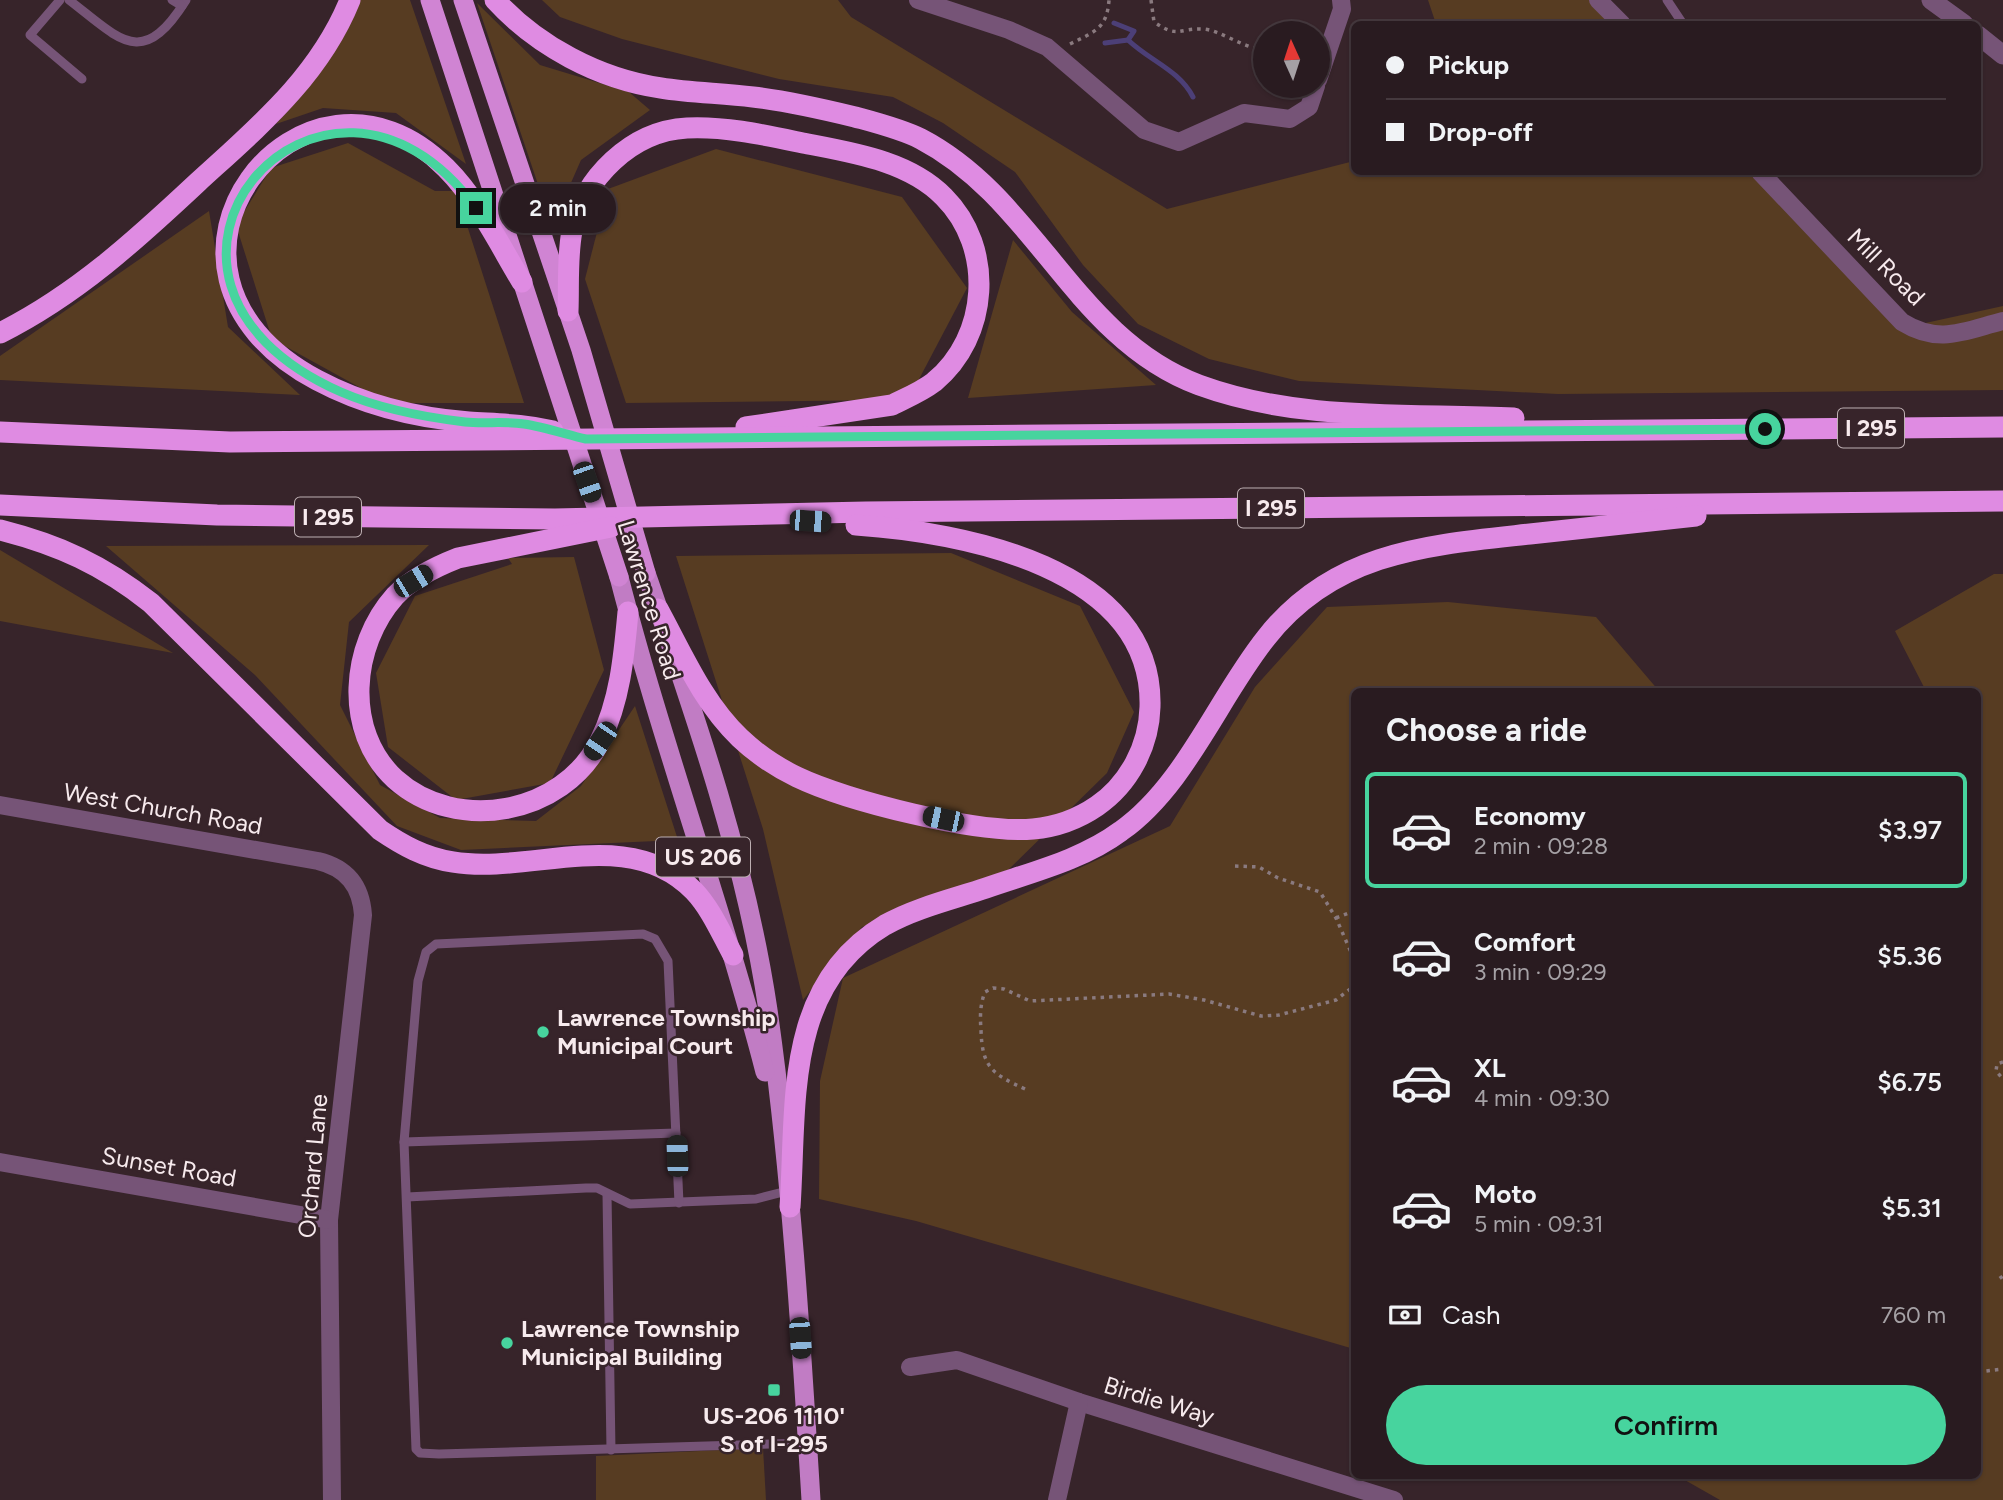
<!DOCTYPE html>
<html lang="en">
<head>
<meta charset="utf-8">
<style>
  :root { --surface:#291b20; --page:#35282d; --text:#f1f3f6; --muted:#a5a1a5; --line:#45393e; --accent:#47d49e }
  body { margin:0; font-family:Figtree,sans-serif; background:var(--page); color:var(--text); height:100vh; display:flex; flex-direction:column; font-size:26px; white-space:nowrap }
  * { box-sizing:border-box; margin:0 }
  p { font-size:23px; color:var(--muted) }
  .icon { flex:none; width:38px; height:38px; fill:none; stroke:currentColor; stroke-width:2; stroke-linecap:round; stroke-linejoin:round }
  .map { position:relative; flex:1; overflow:hidden }
  .details { position:absolute; left:1351px; top:688px; width:630px; height:791px; display:flex; flex-direction:column; background:var(--surface); border-radius:10px; box-shadow:0 2px 5px #0004,0 0 0 2px var(--line) }
  .details>* { flex:none }
  .top-card { position:absolute; left:1351px; top:21px; width:630px; height:154px; border-radius:10px; box-shadow:0 2px 5px #0004,0 0 0 2px var(--line); display:grid; align-content:center; height:154px; padding:0 35px; background:var(--surface) }
  .needle { width:46px; rotate:357deg }
  .buttons { position:absolute; left:1253px; top:21px; display:grid; gap:14px }
  .buttons a { display:grid; place-items:center; width:77px; height:77px; border-radius:50%; background:var(--surface); box-shadow:0 2px 5px #0004,0 0 0 2px var(--line); font-size:35px }
  .end { position:absolute; width:32px; height:32px; margin:-16px; border:9px solid #47d49e; background:#111; box-shadow:0 0 0 4px #111 }
  .from { border-radius:50% }
  .bubble { position:absolute; height:49px; border-radius:24px; background:var(--surface); box-shadow:0 2px 5px #0004,0 0 0 2px var(--line); font-size:23px; font-weight:600; line-height:49px; text-align:center }
  .car { position:absolute; width:21px; height:42px; margin:-21px -10px; border-radius:9px; box-shadow:0 0 5px 2px #0007; background:linear-gradient(#222 24%,#8ab4d8 0 40%,#222 0 76%,#8ab4d8 0 86%,#222 0) }
  .top-card b { display:flex; align-items:center; gap:24px; height:66px; font-size:26px }
  .top-card b+b { border-top:2px solid var(--line) }
  .top-card i { width:18px; height:18px; background:var(--text) }
  ul { padding:0; list-style:none }
  li { display:flex; align-items:center; gap:21px; height:116px; margin:0 14px 10px; padding:0 21px; border:4px solid transparent; border-radius:10px }
  li div { flex:1 }
  li b { display:block; font-size:26px }
  li em { font-style:normal; font-weight:600 }
  li.on { border-color:var(--accent) }
  li>.icon { width:63px; height:63px; stroke-width:1.5 }
  h2 { padding:0 35px; font-size:32px; line-height:84px }
  .pay { display:flex; align-items:center; gap:18px; height:77px; padding:0 35px; font-size:26px }
  .pay p { margin-inline-start:auto }
  .primary-button { display:flex; gap:14px; margin-top:auto; padding:14px 35px }
  .primary-button a { flex:1; height:80px; border-radius:42px; background:var(--accent); color:#111; font-size:28px; font-weight:600; line-height:80px; text-align:center }
  .map>svg:first-child { display:block }
  .green { fill:#573c22 }
  .lines { fill:none; stroke-linecap:round; stroke-linejoin:round }
  .stream { stroke:#4c3f77; stroke-width:5 }
  .path { stroke:#8a7a7f; stroke-width:3.5; stroke-dasharray:3.5 5; stroke-linecap:butt }
  .service { stroke:#765477; stroke-width:9 }
  .minor { stroke:#765477; stroke-width:18 }
  .tertiary { stroke:#765477; stroke-width:19 }
  .primary { stroke:#c17cc4; stroke-width:19 }
  .trunk { stroke:#d084d3; stroke-width:19 }
  .motorway { stroke:#df8be2; stroke-width:21 }
  .route { stroke:#47d49e; stroke-width:9 }
  .poi-dot { fill:#47d49e; stroke:#37242a; stroke-width:2.5 }
  .labels { text-anchor:middle; stroke-width:5; stroke-linejoin:round; paint-order:stroke }
  .shield { fill:#37242a; stroke:#bdafb2; stroke-width:2 }
  .shield-label { font-size:23px; font-weight:bold; fill:#f7eaed }
  .street-label { font-size:24px; fill:#f7eaed; stroke:#37242a }
  .poi-label { font-size:24px; font-weight:bold; fill:#f7eaed; stroke:#37242a; text-anchor:start }
</style>
</head>
<body>
<div class="map">
<svg width="2003" height="1500" viewBox="0 0 2003 1500">
  <rect width="100%" height="100%" fill="#37242a"/>
  <g class="green">
    <path d="M360,0h50l56,164 -70,-51 -73,-5 -47,16c34,-38 66,-75 84,-124z"/>
    <path d="M542,0h296l13,17 316,192 187,-48v11h398l146,157 105,-23v84l-445,4 -259,-13 -90,-22 -71,-35 -55,-59 -68,-93 -72,-49 -50,-26 -114,-18 -157,-40 -62,-22z"/>
    <path d="M1428,0h166l22,24h-180z"/>
    <path d="M477,3l63,62 89,27 21,18 -69,50 -29,66z"/>
    <path d="M348,143l87,48h21l68,212h-136l-116,-64 -36,-114 35,-57z"/>
    <path d="M716,149l186,48 65,91 -50,95 -25,17 -266,3 -41,-124 23,-90z"/>
    <path d="M209,211l19,116 72,68 -300,-15v-24z"/>
    <path d="M1013,240l59,72 84,73 -188,13z"/>
    <path d="M429,545l-80,77 -9,83 40,80 60,33 96,3 45,-35 54,-80 43,134 -217,10 -64,-24 -142,-151 -149,-129z"/>
    <path d="M0,550l173,103 -173,-32z"/>
    <path d="M951,553l129,53 54,106 -27,61 -101,99 -144,55 -59,73 -40,-171 -87,-273z"/>
    <path d="M574,557l30,113 -54,113 -94,17 -68,-53 -12,-74 39,-77 97,-32 -4,-6z"/>
    <path d="M1994,574h9v926h-283l-44,-25h302v-784h-52l-31,-60z"/>
    <path d="M1448,602l148,15 63,74h-305v658l-438,-128 -97,-22 1,-118 23,-103 327,-152 85,-139 72,-80z"/>
    <path d="M763,1448l3,52h-170v-44z"/>
  </g>
  <g class="lines">
    <g class="stream">
      <path d="M1114,23l20,8 -6,9"/>
      <path d="M1105,43l23,-3c22,21 51,30 65,57"/>
    </g>
    <g class="path">
      <path d="M1151,0l3,22c25,17 24,6 48,7 17,0 40,19 63,21"/>
      <path d="M1070,44c24,-12 37,-15 39,-44"/>
      <path d="M1235,866l24,1 19,11 42,14 16,26 18,41"/>
      <path d="M1336,918l18,-7"/>
      <path d="M2003,1062l-6,2 -1,7 7,8"/>
      <path d="M1025,1089c-33,-15 -43,-22 -44,-59 -1,-13 -1,-26 4,-38l8,-4 11,1 26,12 139,-7 35,6 57,16 18,-1 57,-15 18,-14"/>
      <path d="M2000,1276l3,4"/>
      <path d="M1978,1372l25,-3"/>
    </g>
    <g class="service">
      <path d="M60,0l-30,35 52,44"/>
      <path d="M69,0c52,40 73,70 117,0"/>
      <path d="M172,0l10,6"/>
      <path d="M1667,0l16,24"/>
      <path d="M404,1142l272,-9"/>
      <path d="M607,1194l4,256"/>
      <path d="M407,1197l179,-9h11l33,16 126,-5 31,-8"/>
      <path d="M679,1203l-11,-242 -13,-22 -12,-5 -207,10 -10,8 -8,29 -14,161 12,307 4,4 19,1 369,-11"/>
    </g>
    <g class="minor">
      <path d="M918,0l91,30 38,17 97,83 35,12 65,-29 46,6 19,-12 7,-21"/>
      <path d="M1598,0l24,24"/>
      <path d="M1318,80l24,-71 -1,-9"/>
      <path d="M1760,172l142,150c37,23 62,9 101,-1"/>
      <path d="M0,805l318,56c29,7 43,25 45,54l-34,305 3,280"/>
      <path d="M0,1162l329,58"/>
      <path d="M910,1367l47,-7 122,42 315,98"/>
      <path d="M1057,1500l22,-98"/>
    </g>
    <g class="tertiary">
      <path d="M1931,0l33,24"/>
      <path d="M1978,35l25,20"/>
    </g>
    <g class="primary">
      <path d="M646,573c49,142 100,288 122,437 23,162 33,327 43,490"/>
      <path d="M619,577c43,167 103,329 146,495"/>
    </g>
    <g class="trunk">
      <path d="M430,0l189,577"/>
      <path d="M463,0l118,350 65,223"/>
    </g>
    <g class="motorway">
      <path d="M495,0c42,46 104,79 166,88 30,5 61,5 92,9 34,4 69,12 102,20 22,6 46,12 66,22 115,60 154,200 278,246 101,37 209,28 315,33"/>
      <path d="M522,282c-23,-38 -44,-82 -76,-114 -141,-142 -338,100 -129,212 47,25 100,38 152,42 29,2 55,2 84,9"/>
      <path d="M568,311c1,-26 -1,-54 4,-80 12,-53 59,-100 115,-103 40,-2 82,8 121,16 47,9 102,18 136,53 51,51 45,140 -10,185 -13,10 -28,16 -42,23l-146,22"/>
      <path d="M0,333c76,-38 136,-93 198,-151 59,-54 121,-105 152,-182"/>
      <path d="M0,432l230,10 1773,-15"/>
      <path d="M0,505l217,10 338,4 311,-7 1137,-11"/>
      <path d="M611,527l-153,31c-23,9 -46,20 -63,38 -44,49 -52,135 0,183 61,55 168,36 205,-38 20,-40 24,-85 28,-129"/>
      <path d="M0,530c59,15 103,35 151,73l229,227c22,15 45,28 73,32 79,13 176,-38 241,29 17,18 27,42 39,64"/>
      <path d="M658,609c24,44 45,94 82,129 17,16 36,29 57,39 50,24 181,57 236,52 23,-2 45,-10 64,-23 32,-22 52,-60 53,-99 4,-140 -189,-175 -294,-182"/>
      <path d="M790,1207c7,-103 -7,-221 95,-282 30,-17 68,-26 101,-37 46,-16 96,-28 135,-57 64,-45 97,-133 145,-193 68,-87 163,-93 264,-104 55,-6 110,-12 166,-18"/>
    </g>
  </g>
  <g class="lines">
    <path class="route" d="M476,208c-153,-208 -395,69 -135,184 39,17 82,25 124,30 19,2 39,-1 59,2 20,3 41,10 62,15l1179,-10"/>
  </g>
  <g class="poi-dot">
    <circle cx="543" cy="1032" r="7"/>
    <circle cx="507" cy="1343" r="7"/>
    <rect x="767" y="1383" width="14" height="14" rx="3.5"/>
  </g>
  <g class="labels">
    <g class="shield">
      <rect x="1838" y="408.5" width="66" height="39" rx="5"/>
      <rect x="1238" y="488.5" width="66" height="39" rx="5"/>
      <rect x="295" y="497.5" width="66" height="39" rx="5"/>
      <rect x="656" y="837.5" width="94" height="39" rx="5"/>
    </g>
    <g class="shield-label">
      <text x="1871" y="436">I 295</text>
      <text x="1271" y="516">I 295</text>
      <text x="328" y="525">I 295</text>
      <text x="703" y="865">US 206</text>
    </g>
    <g class="street-label">
      <text transform="translate(1886 267) rotate(45)" y="8">Mill Road</text>
      <text transform="translate(649 600) rotate(73)" y="8">Lawrence Road</text>
      <text transform="translate(163 809) rotate(10)" y="8">West Church Road</text>
      <text transform="translate(313 1166) rotate(-85)" y="8">Orchard Lane</text>
      <text transform="translate(169 1167) rotate(10)" y="8">Sunset Road</text>
      <text transform="translate(1159 1401) rotate(17)" y="8">Birdie Way</text>
    </g>
    <g class="poi-label">
      <text x="557" y="1026">Lawrence Township<tspan x="557" dy="28">Municipal Court</tspan></text>
      <text x="521" y="1337">Lawrence Township<tspan x="521" dy="28">Municipal Building</tspan></text>
      <text x="774" y="1424" text-anchor="middle">US-206 1110'<tspan x="774" dy="28">S of I-295</tspan></text>
    </g>
  </g>
</svg>
<div class="buttons">
<a><svg class="needle" viewBox="-14 -14 28 28"><path d="M0-13l5 13h-10z" fill="#e53935"/><path d="M0 13l5-13h-10z" fill="#a5a1a5"/></svg></a>
</div>
<i class="end from" style="left:1765px;top:429px"></i>
<i class="end" style="left:476px;top:208px"></i>
<div class="bubble" style="left:500px;top:184px;width:116px">2 min</div>
<i class="car" style="left:587px;top:482px;rotate:161deg"></i>
<i class="car" style="left:810px;top:521px;rotate:94deg"></i>
<i class="car" style="left:413px;top:581px;rotate:59deg"></i>
<i class="car" style="left:600px;top:741px;rotate:214deg"></i>
<i class="car" style="left:943px;top:819px;rotate:282deg"></i>
<i class="car" style="left:677px;top:1156px;rotate:358deg"></i>
<i class="car" style="left:800px;top:1338px;rotate:176deg"></i>
<div class="top-card">
<b><i class="from"></i>Pickup</b>
<b><i></i>Drop-off</b>
</div>
<section class="details">
<h2>Choose a ride</h2>
<ul>
<li class="on"><svg class="icon" aria-label="car" viewBox="0 0 24 24"><path d="M5 17H2v-5l4-1 3-4h7l3 4 3 1v5h-3M9 17h6M6 11h13"/><circle cx="7" cy="17" r="2"/><circle cx="17" cy="17" r="2"/></svg><div><b>Economy</b><p>2 min · 09:28</p></div><em>$3.97</em></li>
<li><svg class="icon" aria-label="car" viewBox="0 0 24 24"><path d="M5 17H2v-5l4-1 3-4h7l3 4 3 1v5h-3M9 17h6M6 11h13"/><circle cx="7" cy="17" r="2"/><circle cx="17" cy="17" r="2"/></svg><div><b>Comfort</b><p>3 min · 09:29</p></div><em>$5.36</em></li>
<li><svg class="icon" aria-label="car" viewBox="0 0 24 24"><path d="M5 17H2v-5l4-1 3-4h7l3 4 3 1v5h-3M9 17h6M6 11h13"/><circle cx="7" cy="17" r="2"/><circle cx="17" cy="17" r="2"/></svg><div><b>XL</b><p>4 min · 09:30</p></div><em>$6.75</em></li>
<li><svg class="icon" aria-label="car" viewBox="0 0 24 24"><path d="M5 17H2v-5l4-1 3-4h7l3 4 3 1v5h-3M9 17h6M6 11h13"/><circle cx="7" cy="17" r="2"/><circle cx="17" cy="17" r="2"/></svg><div><b>Moto</b><p>5 min · 09:31</p></div><em>$5.31</em></li>
</ul>
<div class="pay"><svg class="icon" aria-label="cash" viewBox="0 0 24 24"><path d="M3 7h18v10H3z"/><circle cx="12" cy="12" r="2"/></svg>Cash<p>760 m</p></div>
<div class="primary-button"><a>Confirm</a></div>
</section>
</div>
</body>
</html>
